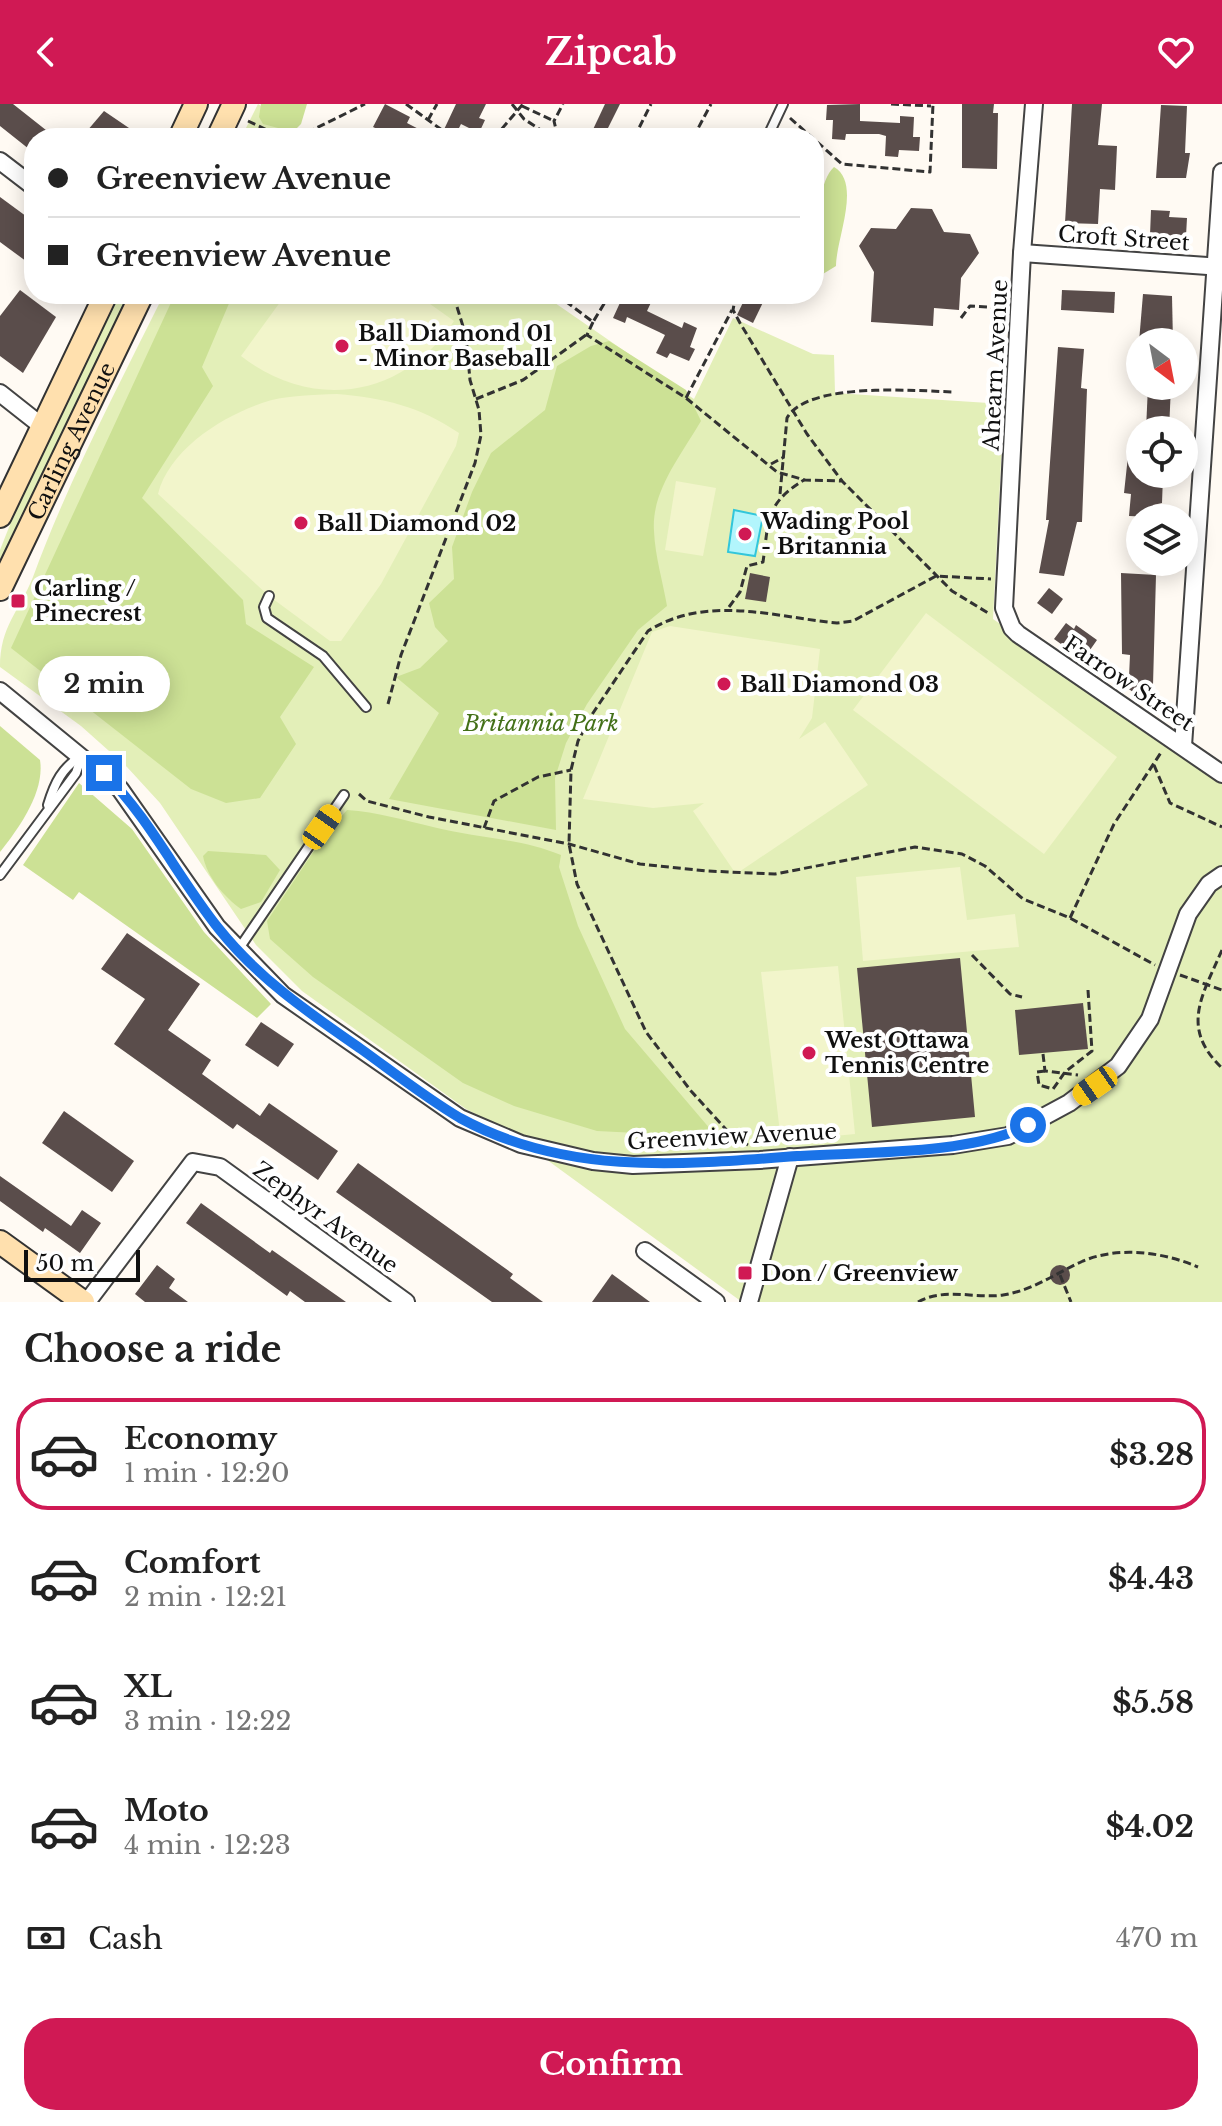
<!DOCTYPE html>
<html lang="en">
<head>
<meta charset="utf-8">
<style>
  :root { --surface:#fff; --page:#f2f2f2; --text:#222; --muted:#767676; --line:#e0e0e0; --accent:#d01954 }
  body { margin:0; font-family:"Libre Baskerville",serif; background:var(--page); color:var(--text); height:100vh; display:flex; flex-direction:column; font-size:30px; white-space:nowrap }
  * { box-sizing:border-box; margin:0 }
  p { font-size:26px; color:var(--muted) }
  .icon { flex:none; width:44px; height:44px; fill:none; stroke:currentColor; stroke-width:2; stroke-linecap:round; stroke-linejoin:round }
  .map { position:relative; height:1198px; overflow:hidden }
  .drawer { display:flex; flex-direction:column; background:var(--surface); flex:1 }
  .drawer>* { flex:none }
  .banner { position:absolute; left:24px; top:24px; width:800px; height:176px; border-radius:32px; box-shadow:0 4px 20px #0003; display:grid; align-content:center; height:176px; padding:0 24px; background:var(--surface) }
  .needle { width:52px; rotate:148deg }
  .fabs { position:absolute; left:1126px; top:224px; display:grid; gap:16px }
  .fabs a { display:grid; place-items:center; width:72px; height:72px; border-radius:50%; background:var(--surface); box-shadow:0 4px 20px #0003; font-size:40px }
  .scale { position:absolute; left:24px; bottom:20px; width:116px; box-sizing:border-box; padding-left:8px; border:4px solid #101010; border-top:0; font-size:22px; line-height:28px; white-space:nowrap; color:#101010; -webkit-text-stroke:6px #fff; paint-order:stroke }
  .end { position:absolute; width:36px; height:36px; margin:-18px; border:10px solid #1a73e8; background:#fff; box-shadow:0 0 0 4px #fff }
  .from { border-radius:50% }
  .bubble { position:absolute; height:56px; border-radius:28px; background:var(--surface); box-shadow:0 4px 20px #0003; font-size:26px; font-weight:700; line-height:56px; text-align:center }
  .car { position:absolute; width:24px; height:48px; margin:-24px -12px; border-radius:10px; box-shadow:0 0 6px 2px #0007; background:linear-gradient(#f5c518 24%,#345 0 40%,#f5c518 0 76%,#345 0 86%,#f5c518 0) }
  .banner b { display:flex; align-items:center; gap:28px; height:76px; font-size:30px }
  .banner b+b { border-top:2px solid var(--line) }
  .banner i { width:20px; height:20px; background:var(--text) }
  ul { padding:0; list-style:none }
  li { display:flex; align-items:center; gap:24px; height:112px; margin:0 16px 12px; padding:0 8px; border:4px solid transparent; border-radius:32px }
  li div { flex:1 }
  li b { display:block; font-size:30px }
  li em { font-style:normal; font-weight:700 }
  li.selected { border-color:var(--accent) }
  li>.icon { width:72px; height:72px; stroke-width:1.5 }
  h2 { padding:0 24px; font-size:36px; line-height:96px }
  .pay { display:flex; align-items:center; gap:20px; height:88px; padding:0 24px; font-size:30px }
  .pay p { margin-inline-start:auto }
  .primary-button { display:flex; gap:16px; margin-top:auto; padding:16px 24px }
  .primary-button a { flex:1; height:92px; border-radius:32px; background:var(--accent); color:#fff; font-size:32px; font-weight:700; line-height:92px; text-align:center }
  header { display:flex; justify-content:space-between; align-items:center; height:104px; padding:0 24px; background:var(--accent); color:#fff; font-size:36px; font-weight:700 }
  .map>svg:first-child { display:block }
  .green { fill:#e3efb8 }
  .forest { fill:#cce195 }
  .pitch { fill:#f2f5cb }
  .water { fill:#b2f5fc; stroke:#32c6db; stroke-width:2 }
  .building { fill:#5a4d4b }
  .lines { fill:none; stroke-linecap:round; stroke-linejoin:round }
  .lane-casing { stroke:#434343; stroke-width:12 }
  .street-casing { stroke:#434343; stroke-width:20 }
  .secondary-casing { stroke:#323232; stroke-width:26 }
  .path { stroke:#323232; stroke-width:3; stroke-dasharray:8 4; stroke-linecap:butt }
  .lane { stroke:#fff; stroke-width:8 }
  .street { stroke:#fff; stroke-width:16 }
  .secondary { stroke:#ffe0ae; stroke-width:22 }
  .route { stroke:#1a73e8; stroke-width:10 }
  .poi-dot { fill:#d01954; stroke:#fff; stroke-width:3 }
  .labels { text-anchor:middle; stroke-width:8; stroke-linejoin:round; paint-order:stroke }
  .street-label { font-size:22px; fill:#101010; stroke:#fff }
  .poi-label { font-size:22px; font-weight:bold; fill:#101010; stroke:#fff; text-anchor:start }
  .park-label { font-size:22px; font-style:italic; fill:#437018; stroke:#fff }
</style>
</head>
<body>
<header><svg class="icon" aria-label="back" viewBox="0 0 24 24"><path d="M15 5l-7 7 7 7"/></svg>Zipcab<svg class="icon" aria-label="heart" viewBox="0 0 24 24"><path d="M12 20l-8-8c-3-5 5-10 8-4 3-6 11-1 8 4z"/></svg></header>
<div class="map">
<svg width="1222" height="1198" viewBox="0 0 1222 1198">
  <rect width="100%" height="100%" fill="#fffaf3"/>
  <g class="green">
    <path d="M258,0l51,34h-68z"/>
    <path d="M118,190h13l-131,276v-20l30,-76z"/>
    <path d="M164,190h378l152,105 39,-81 80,36 21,1 1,38 169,11 -11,215 229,157v526h-480l-236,-172 -40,-21 -164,-118 -46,-46 -96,-142 -33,-36 -46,-41 -81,-59c0,-41 19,-55 33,-90 36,-98 85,-190 131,-283z"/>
  </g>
  <g class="forest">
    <path d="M261,0h46l-6,20 -8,8 -30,-8 -4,-7z"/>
    <path d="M834,63c28,16 2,72 2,99l-18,11c-1,-26 -4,-92 16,-110z"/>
    <path d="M175,190h58l-31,73 11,19 -71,112 101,102 3,24 68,43 -34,50 16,27 -36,54 -34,5 -35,-14 -180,-141z"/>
    <path d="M609,237l77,49 15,31c-19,33 -50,70 -47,110 1,25 9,51 13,75l-29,24 -51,74 -21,39 -11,35 1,52 -167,-31 50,-86 -43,-36 24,-9 28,-27 -13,-14 -6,-24 25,-24 -2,-32 20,-55 19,-39 54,-43 12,-44 34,-20z"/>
    <path d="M0,622l40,34c5,32 -21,68 -40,92z"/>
    <path d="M79,679l53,46 72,103 67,72 -14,14 -178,-126 -6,8 -50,-35z"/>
    <path d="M347,706c31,2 56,10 86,17 43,11 86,11 128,28l-2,12 19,59 47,103 92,108 -120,-6 -83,-25 -51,-23 -150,-106 -43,-38 -3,-18 57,-85z"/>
    <path d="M208,747l58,4 14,15 -19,32 -20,7c-17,-12 -34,-32 -38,-53z"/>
  </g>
  <g class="pitch">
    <path d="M286,190h130l38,27c-50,77 -142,91 -213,35z"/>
    <path d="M337,290c47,4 82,12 122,39l-3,13 -75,138 -40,57h-11l-61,-45 -111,-102c11,-44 63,-77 104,-91 23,-8 51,-8 75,-9z"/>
    <path d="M676,377l40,7 -13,68 -38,-6z"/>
    <path d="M926,509l191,144 -73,97 -191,-144z"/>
    <path d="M670,522l150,23 -8,69 -13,21 26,-17 43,63 -132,89 -43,-63 11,-8 -51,5 -70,-9 69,-167z"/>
    <path d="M960,763l7,53 48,-6 4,33 -156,14 -7,-84z"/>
    <path d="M838,862l17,168 -74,7 -20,-169z"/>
  </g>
  <path class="water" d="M734,406l29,6 -8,40 -27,-4z"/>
  <g class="building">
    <path d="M0,0h13l43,34h-22v15l-34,-27z"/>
    <path d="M385,0l25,13 -3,6 29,15h-40l-23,-11z"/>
    <path d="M456,0h30l-7,14 6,2 -6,13 -18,-9 -7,14h-14z"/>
    <path d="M605,0h15l-17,34h-14z"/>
    <path d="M860,0v17l40,2v-7l14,1 -1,20h7l-1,14 -20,-1 -1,7 -13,-1 1,-20 -7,-2h-33l-1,6 -13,-1 1,-19h-7l1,-15z"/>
    <path d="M962,0h32l-1,9h5l-1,56 -35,-1z"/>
    <path d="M1072,0h30l-4,41 19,1 -2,44 -15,-1 -2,35 -33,-1z"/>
    <path d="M1161,1l26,1 -2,47h5l-4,25h-30z"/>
    <path d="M104,7l25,17 -7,10h-41z"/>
    <path d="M0,93l34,25v45l-34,-25z"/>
    <path d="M911,104l21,1 12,23 26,2 9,19 -18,25 -2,32 -25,-2 -1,18 -62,-4 3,-50 -15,-26 12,-18 25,1z"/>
    <path d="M1151,106l19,1 -1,6 18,1 -1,18 -36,-1z"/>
    <path d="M20,186l36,27 -33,56 -23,-17v-40z"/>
    <path d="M1062,186l53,2 -1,21 -53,-3z"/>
    <path d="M624,190h31l-8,17 35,17 2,-6 13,6 -7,19 5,2 -6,12 -19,-8 -3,5 -11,-5 9,-18 -6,-3 -32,-15 -2,6 -12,-5z"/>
    <path d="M747,190h20l-14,29 -16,-8z"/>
    <path d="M1143,190l29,2 1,46h-34z"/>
    <path d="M1058,243l26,2 -3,39 6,1 -5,133h-5l-13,54 -25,-3 10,-53h-3z"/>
    <path d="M1148,282h23l-2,44h-23z"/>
    <path d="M1128,352l12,1v17l23,2 -1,27 -9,2 -1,12 -23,-1 2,-22 -7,-1z"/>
    <path d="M750,469l20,4 -4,25 -21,-3z"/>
    <path d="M1121,469l35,2 -3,110 -10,14 -20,-14 6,-8 1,-22 -8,-1z"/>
    <path d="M1049,484l14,11 -11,15 -15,-11z"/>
    <path d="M1066,519l8,6 2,-4 21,15 -14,20 -29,-21z"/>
    <path d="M127,829l73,51 -32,46 43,30 -9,14 58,42 9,-13 69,48 -20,29 -81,-56 -4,5 -119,-85 31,-45 -44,-30z"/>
    <path d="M960,854l15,159 -103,10 -15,-159z"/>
    <path d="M1083,899l5,46 -69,6 -4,-45z"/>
    <path d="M261,918l33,22 -16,23 -33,-22z"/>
    <path d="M64,1007l70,50 -22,31 -70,-49z"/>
    <path d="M358,1059l155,111 -3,4 33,24h-51l-156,-110z"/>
    <path d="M0,1072l71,50 11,-16 19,13 -21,30 -35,-25 -2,4 -43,-31z"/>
    <path d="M201,1099l69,50 2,-3 74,52h-41l-15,-11 -3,5 -101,-73z"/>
    <path d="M157,1161l18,14 -6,9 19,14h-43l-10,-8z"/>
    <circle cx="1060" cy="1171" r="10"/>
    <path d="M612,1170l38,28h-58z"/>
  </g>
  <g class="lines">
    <defs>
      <g id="lane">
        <path d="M767,34l16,-34"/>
        <path d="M269,492l-5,11 3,11 56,38 43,51"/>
        <path d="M48,701c7,-23 14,-37 34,-50"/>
        <path d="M0,771l76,-102 5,-15"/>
        <path d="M238,846l106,-155"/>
      </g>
      <g id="street">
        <path d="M1034,0l-12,149 -18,355 8,20 6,6 204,140"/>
        <path d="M0,57l34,26"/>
        <path d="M1022,149l200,14"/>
        <path d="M0,289l43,34"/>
        <path d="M0,587l120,98 97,138 66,68 177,123 61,26 72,17 40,4 127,-5 193,-15 55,-9 61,-33 49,-37 32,-47 38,-105 21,-30 13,-9"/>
        <path d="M1183,642l39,-574"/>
        <path d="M645,1147l71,51"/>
        <path d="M87,1198l106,-140 27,5 186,135"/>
        <path d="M749,1198l41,-145"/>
      </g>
      <g id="secondary">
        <path d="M180,34l16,-34"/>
        <path d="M218,34l16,-34"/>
        <path d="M0,412l106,-222"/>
        <path id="s1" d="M0,485l142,-295"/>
        <path d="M0,1138l83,60"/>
      </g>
    </defs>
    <use href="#lane" class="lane-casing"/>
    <use href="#street" class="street-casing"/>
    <use href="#secondary" class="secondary-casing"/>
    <g class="path">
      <path d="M406,0l47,34"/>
      <path d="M512,0l12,15 29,19"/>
      <path d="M891,0l40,2"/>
      <path d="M522,2l32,15"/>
      <path d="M790,14l52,46 88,8 3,-68"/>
      <path d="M428,16l9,-16"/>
      <path d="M248,17l36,17"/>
      <path d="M296,34l69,-34"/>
      <path d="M494,34l29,-34"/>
      <path d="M558,34l-4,-17 9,-17"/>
      <path d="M634,34l17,-34"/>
      <path d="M693,34l18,-34"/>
      <path d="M556,190l37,28 17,-28"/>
      <path d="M736,190l-3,16 7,13 67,111 35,47"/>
      <path d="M961,214l9,-12 34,2"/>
      <path d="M593,218l-6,13 99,63 91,74 28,8 37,1 110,110 36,22"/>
      <path d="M686,294l46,-88"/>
      <path d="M476,295l47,-19 63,-45"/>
      <path d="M771,360l13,-7"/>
      <path d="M780,390l7,-76c21,-37 130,-27 168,-26"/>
      <path d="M729,503l11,-15 7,-26 16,-4c6,-42 2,-58 41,-82"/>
      <path d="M388,600l13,-49 74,-192 6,-28 -2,-25 -9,-30 -4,-44 -13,-42"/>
      <path d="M1154,661l16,38 52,24"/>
      <path d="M359,690l8,7 62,16 140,27 71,20 67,7 68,3 140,-27 47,7 23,12 38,33 47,19 85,47"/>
      <path d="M484,724l10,-27 44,-24 33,-7"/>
      <path d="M1070,814l44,-94 48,-73"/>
      <path d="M1222,846c-20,46 -42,78 0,118"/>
      <path d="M972,851l38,39 12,3"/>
      <path d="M1180,871l42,15"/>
      <path d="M1043,950l2,17 33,4"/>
      <path d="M1045,967l-8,1 2,13 14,4 12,-17 27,-21 -4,-61"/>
      <path d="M748,1041l-15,-8 -42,-46 -45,-59 -69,-148 -8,-40 2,-74 7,-29 15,-28 55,-82c59,-37 125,-14 189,-8l16,-2 83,-45 55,3"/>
      <path d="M1060,1171l11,27"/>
      <path d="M918,1198c27,-15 57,-3 85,-7 31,-5 53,-22 80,-34 36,-15 80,-9 115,6"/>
    </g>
    <use href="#lane" class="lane"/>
    <use href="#street" class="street"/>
    <use href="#secondary" class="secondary"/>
  </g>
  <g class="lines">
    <path class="route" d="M104,669c47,47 74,105 115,156 40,50 90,84 142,120 32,23 65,49 99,69 106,58 221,47 337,38 66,-4 175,-1 231,-31"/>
  </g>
  <g class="poi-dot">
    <circle cx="342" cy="242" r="8"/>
    <circle cx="301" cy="419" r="8"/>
    <circle cx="745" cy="430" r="8"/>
    <rect x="10" y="489" width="16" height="16" rx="4"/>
    <circle cx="724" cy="580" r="8"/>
    <circle cx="809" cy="949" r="8"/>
    <rect x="737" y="1161" width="16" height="16" rx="4"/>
  </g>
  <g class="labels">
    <g class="street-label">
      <text transform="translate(1124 134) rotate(4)" y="8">Croft Street</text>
      <text transform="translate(995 261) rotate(-87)" y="8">Ahearn Avenue</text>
      <text dy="8" stroke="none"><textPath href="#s1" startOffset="164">Carling Avenue</textPath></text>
      <text transform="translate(1129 579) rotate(34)" y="8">Farrow Street</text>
      <text transform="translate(732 1032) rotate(-3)" y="8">Greenview Avenue</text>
      <text transform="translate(326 1113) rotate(36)" y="8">Zephyr Avenue</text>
    </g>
    <g class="poi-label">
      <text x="358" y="237">Ball Diamond 01<tspan x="358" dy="25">- Minor Baseball</tspan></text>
      <text x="761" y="425">Wading Pool<tspan x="761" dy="25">- Britannia</tspan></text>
      <text x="317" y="427">Ball Diamond 02</text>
      <text x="34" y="492">Carling /<tspan x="34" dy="25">Pinecrest</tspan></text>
      <text x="740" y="588">Ball Diamond 03</text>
      <text x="825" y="944">West Ottawa<tspan x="825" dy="25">Tennis Centre</tspan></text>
      <text x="761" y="1177">Don / Greenview</text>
    </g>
    <g class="park-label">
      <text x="541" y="627">Britannia Park</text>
    </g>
  </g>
</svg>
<div class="fabs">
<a><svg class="needle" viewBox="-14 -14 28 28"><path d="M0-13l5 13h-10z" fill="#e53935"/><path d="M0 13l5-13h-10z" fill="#767676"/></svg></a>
<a><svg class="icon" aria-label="locate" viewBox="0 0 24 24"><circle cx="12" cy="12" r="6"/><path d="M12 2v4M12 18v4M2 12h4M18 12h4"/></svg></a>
<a><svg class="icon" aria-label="layers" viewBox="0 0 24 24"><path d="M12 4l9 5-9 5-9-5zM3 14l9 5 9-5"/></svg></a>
</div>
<div class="scale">50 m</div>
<i class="end from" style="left:1028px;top:1021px"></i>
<i class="end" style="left:104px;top:669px"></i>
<div class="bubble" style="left:38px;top:552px;width:132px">2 min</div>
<i class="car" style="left:322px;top:723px;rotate:35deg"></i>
<i class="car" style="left:1095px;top:982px;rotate:235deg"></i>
<div class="banner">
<b><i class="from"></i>Greenview Avenue</b>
<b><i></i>Greenview Avenue</b>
</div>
</div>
<section class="drawer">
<h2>Choose a ride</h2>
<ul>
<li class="selected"><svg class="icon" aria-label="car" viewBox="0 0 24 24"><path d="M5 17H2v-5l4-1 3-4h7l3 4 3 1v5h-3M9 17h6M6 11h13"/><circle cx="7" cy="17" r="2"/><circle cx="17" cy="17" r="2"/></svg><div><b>Economy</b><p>1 min · 12:20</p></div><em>$3.28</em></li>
<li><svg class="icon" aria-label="car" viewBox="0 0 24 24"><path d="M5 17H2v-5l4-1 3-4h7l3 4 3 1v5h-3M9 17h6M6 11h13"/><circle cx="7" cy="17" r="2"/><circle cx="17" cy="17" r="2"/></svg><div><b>Comfort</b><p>2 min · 12:21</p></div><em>$4.43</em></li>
<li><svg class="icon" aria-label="car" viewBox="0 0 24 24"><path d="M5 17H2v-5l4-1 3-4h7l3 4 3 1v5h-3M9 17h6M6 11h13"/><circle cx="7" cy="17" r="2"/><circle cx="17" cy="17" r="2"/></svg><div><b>XL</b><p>3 min · 12:22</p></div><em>$5.58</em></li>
<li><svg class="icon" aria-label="car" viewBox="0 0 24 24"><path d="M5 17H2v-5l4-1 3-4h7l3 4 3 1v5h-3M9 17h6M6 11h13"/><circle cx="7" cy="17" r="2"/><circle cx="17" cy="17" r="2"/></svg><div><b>Moto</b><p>4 min · 12:23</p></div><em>$4.02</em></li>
</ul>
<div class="pay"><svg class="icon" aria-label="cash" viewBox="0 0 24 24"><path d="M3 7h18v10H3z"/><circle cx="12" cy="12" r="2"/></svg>Cash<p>470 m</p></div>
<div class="primary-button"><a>Confirm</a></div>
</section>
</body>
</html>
